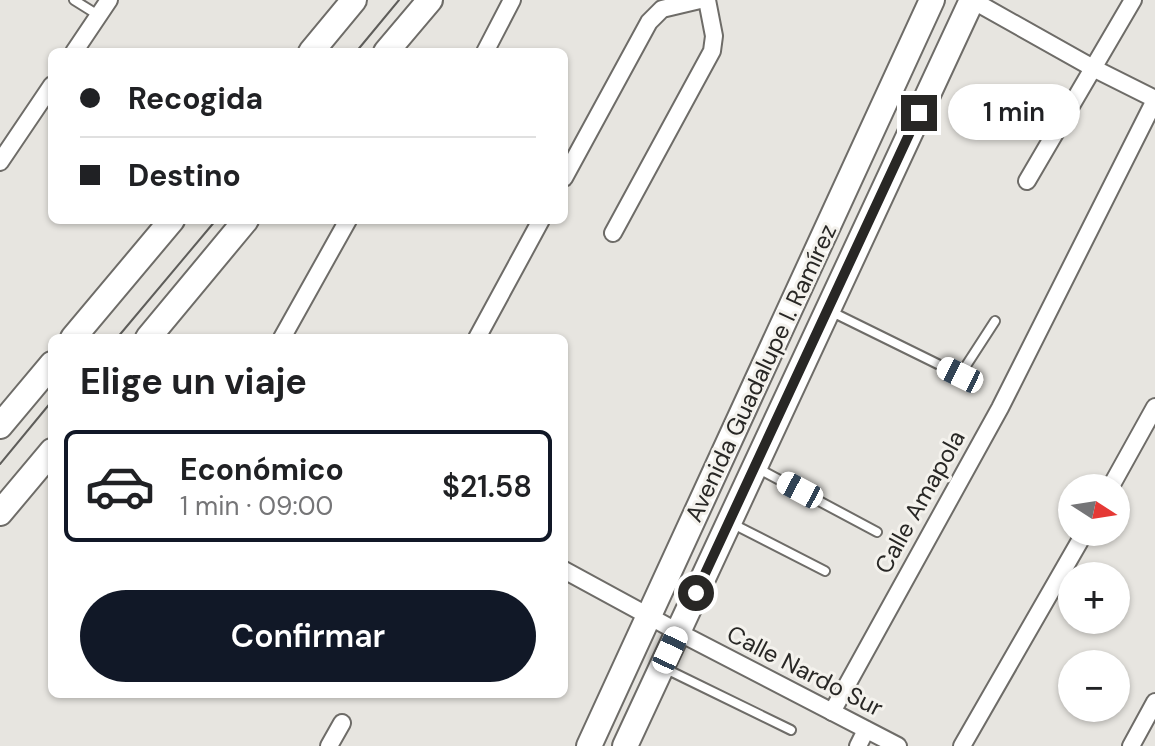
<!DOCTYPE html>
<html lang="es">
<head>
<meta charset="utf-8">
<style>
  :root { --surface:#fff; --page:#f6f6f6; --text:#202124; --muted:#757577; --line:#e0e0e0; --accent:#111827 }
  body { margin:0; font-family:"DM Sans",sans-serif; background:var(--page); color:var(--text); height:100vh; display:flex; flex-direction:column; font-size:30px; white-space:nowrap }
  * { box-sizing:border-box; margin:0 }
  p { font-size:26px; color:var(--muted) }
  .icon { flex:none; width:44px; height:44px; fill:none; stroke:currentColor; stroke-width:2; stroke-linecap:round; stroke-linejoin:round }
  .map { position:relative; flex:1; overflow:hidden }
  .drawer { position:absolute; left:48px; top:334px; width:520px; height:364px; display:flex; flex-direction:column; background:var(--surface); border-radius:12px; box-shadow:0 2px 6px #0004 }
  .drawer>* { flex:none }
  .banner { position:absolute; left:48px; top:48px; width:520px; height:176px; border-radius:12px; box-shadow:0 2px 6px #0004; display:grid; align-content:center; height:176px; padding:0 32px; background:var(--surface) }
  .needle { width:52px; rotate:102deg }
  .controls { position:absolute; left:1058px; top:474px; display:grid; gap:16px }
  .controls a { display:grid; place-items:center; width:72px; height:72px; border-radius:50%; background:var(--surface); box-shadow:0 2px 6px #0004; font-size:40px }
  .end { position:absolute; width:36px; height:36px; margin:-18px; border:10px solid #282725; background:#fff; box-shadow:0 0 0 4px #fff }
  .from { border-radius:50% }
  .bubble { position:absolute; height:56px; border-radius:28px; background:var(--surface); box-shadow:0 2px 6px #0004; font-size:26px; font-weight:600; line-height:56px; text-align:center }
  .car { position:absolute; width:24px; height:48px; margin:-24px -12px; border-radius:10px; box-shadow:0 0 6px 2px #0007; background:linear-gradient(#fff 24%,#345 0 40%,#fff 0 76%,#345 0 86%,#fff 0) }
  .banner b { display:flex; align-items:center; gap:28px; height:76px; font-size:30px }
  .banner b+b { border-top:2px solid var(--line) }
  .banner i { width:20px; height:20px; background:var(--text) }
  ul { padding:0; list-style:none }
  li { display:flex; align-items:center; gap:24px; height:112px; margin:0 16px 12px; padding:0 16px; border:4px solid transparent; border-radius:12px }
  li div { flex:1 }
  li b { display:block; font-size:30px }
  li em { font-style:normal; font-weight:600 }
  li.on { border-color:var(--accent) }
  li>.icon { width:72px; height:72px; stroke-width:1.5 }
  h2 { padding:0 32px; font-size:36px; line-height:96px }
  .primary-button { display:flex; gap:16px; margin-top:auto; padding:16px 32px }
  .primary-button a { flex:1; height:92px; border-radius:48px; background:var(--accent); color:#fff; font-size:32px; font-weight:600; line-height:92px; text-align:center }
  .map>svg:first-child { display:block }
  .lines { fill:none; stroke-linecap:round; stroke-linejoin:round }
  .service-casing { stroke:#6e6c68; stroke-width:12 }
  .minor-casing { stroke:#6e6c68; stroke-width:20 }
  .secondary-casing { stroke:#6e6c68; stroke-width:28 }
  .service { stroke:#fff; stroke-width:8 }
  .minor { stroke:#fff; stroke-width:16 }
  .secondary { stroke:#fff; stroke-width:24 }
  .tram { stroke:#5e5d5a; stroke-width:2 }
  .route { stroke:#282725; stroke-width:10 }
  .labels { text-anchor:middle; stroke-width:6; stroke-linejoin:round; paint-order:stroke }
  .street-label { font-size:24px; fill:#282725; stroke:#f4f2ed }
</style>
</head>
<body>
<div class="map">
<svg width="1155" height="746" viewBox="0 0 1155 746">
  <rect width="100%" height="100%" fill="#e7e5e0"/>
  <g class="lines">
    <defs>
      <g id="service">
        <path d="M74,0l24,15"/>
        <path d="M832,312l128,63 35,-54"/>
        <path d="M759,469l118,63"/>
        <path d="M733,524l92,47"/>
        <path d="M666,669l125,61"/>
      </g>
      <g id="minor">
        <path d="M972,0l121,68 62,31"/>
        <path d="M74,52l35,-52"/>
        <path d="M485,52l27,-52"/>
        <path d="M0,162l52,-77"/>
        <path d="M564,178l85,-156 13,-13 38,-9"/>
        <path d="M1027,181l106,-181"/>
        <path d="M613,233l99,-182 2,-15 -7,-36"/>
        <path d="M282,338l66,-118"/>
        <path d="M477,338l64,-118"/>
        <path d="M1110,488l45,-81"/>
        <path d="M564,570l114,62 220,114"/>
        <path d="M832,712l168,-304 155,-308"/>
        <path d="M329,746l13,-23"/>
        <path d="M858,746l8,-16"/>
        <path d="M962,746l123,-214"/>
        <path d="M1131,746l24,-44"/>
      </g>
      <g id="secondary">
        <path d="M311,52l43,-52"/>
        <path d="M386,52l44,-52"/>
        <path d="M73,338l99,-118"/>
        <path d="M148,338l98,-118"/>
        <path d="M0,426l52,-62"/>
        <path d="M0,513l52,-62"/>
        <path d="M589,746l343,-746"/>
        <path d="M625,746l347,-746"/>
      </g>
    </defs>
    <use href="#service" class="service-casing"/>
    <use href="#minor" class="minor-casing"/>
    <use href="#secondary" class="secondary-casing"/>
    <use href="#service" class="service"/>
    <use href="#minor" class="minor"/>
    <use href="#secondary" class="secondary"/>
    <g class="tram">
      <path d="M356,52l43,-52"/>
      <path d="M117,338l99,-118"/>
      <path d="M0,464l52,-63"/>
    </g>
  </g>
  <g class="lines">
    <path class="route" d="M696,593l223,-480"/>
  </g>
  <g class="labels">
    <g class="street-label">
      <text transform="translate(761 373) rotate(-65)" y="8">Avenida Guadalupe I. Ramírez</text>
      <text transform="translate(920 502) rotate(-61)" y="8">Calle Amapola</text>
      <text transform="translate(805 671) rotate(27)" y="8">Calle Nardo Sur</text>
    </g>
  </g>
</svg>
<div class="controls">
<a><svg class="needle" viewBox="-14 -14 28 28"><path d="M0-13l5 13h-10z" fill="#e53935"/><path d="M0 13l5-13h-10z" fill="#757577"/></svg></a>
<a>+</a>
<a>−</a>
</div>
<i class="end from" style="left:696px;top:593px"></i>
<i class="end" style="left:919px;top:113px"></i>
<div class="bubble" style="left:948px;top:84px;width:132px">1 min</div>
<i class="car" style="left:960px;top:375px;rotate:296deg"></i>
<i class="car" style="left:800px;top:490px;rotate:298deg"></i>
<i class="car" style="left:670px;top:650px;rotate:25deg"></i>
<div class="banner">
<b><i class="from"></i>Recogida</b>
<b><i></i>Destino</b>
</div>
<section class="drawer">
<h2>Elige un viaje</h2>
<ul>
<li class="on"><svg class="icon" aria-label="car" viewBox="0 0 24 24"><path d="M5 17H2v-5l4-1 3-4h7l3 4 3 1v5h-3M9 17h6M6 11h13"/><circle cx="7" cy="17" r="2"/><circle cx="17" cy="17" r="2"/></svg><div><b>Económico</b><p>1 min · 09:00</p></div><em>$21.58</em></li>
</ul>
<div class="primary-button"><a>Confirmar</a></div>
</section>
</div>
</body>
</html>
